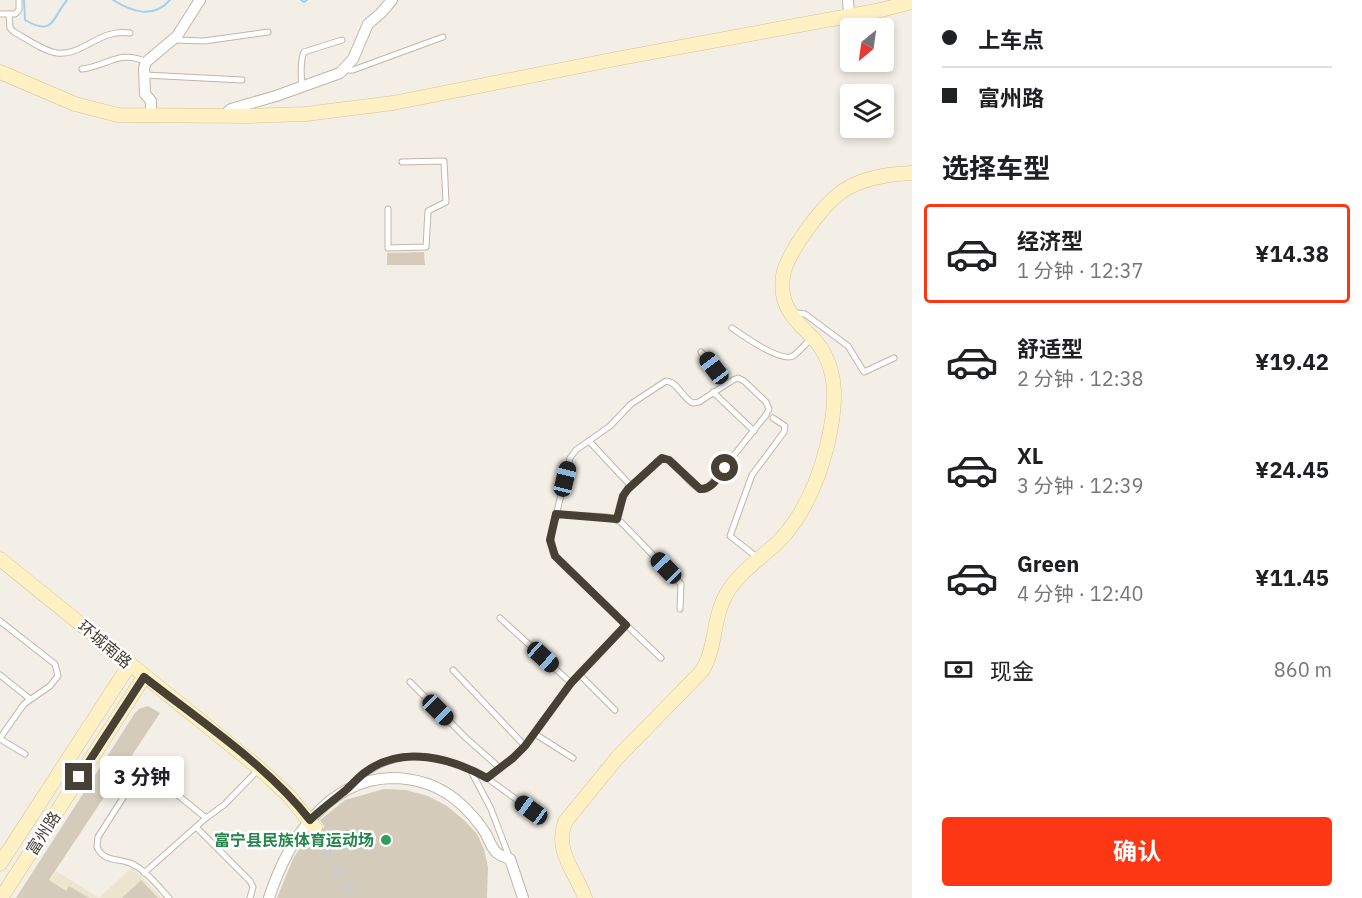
<!DOCTYPE html>
<html lang="zh">
<head>
<meta charset="utf-8">
<style>
  :root { --surface:#fff; --page:#f2f2f2; --text:#202124; --muted:#757577; --line:#e0e0e0; --accent:#fd3713 }
  body { margin:0; font-family:"IBM Plex Sans","Noto Sans SC",sans-serif; background:var(--page); color:var(--text); height:100vh; display:flex; flex-direction:column; font-size:22px; white-space:nowrap }
  * { box-sizing:border-box; margin:0 }
  p { font-size:20px; color:var(--muted) }
  .icon { flex:none; width:33px; height:33px; fill:none; stroke:currentColor; stroke-width:2; stroke-linecap:round; stroke-linejoin:round }
  .map { position:relative; flex:1; overflow:hidden }
  .drawer { display:flex; flex-direction:column; background:var(--surface); width:450px }
  .drawer>* { flex:none }
  .top-card { display:grid; align-content:center; height:132px; padding:0 30px; background:var(--surface) }
  .needle { width:39px; rotate:209deg }
  .fabs { position:absolute; left:840px; top:18px; display:grid; gap:12px }
  .fabs a { display:grid; place-items:center; width:54px; height:54px; border-radius:6px; background:var(--surface); box-shadow:0 3px 9px #0003; font-size:30px }
  .end { position:absolute; width:27px; height:27px; margin:-14px; border:8px solid #464035; background:#fff; box-shadow:0 0 0 3px #fff }
  .from { border-radius:50% }
  .bubble { position:absolute; height:42px; border-radius:6px; background:var(--surface); box-shadow:0 3px 9px #0003; font-size:20px; font-weight:700; line-height:42px; text-align:center }
  .car { position:absolute; width:18px; height:36px; margin:-18px -9px; border-radius:8px; box-shadow:0 0 4px 2px #0007; background:linear-gradient(#222 24%,#8ab4d8 0 40%,#222 0 76%,#8ab4d8 0 86%,#222 0) }
  .top-card b { display:flex; align-items:center; gap:21px; height:57px; font-size:22px }
  .top-card b+b { border-top:2px solid var(--line) }
  .top-card i { width:15px; height:15px; background:var(--text) }
  ul { padding:0; list-style:none }
  li { display:flex; align-items:center; gap:18px; height:99px; margin:0 12px 9px; padding:0 18px; border:3px solid transparent; border-radius:6px }
  li div { flex:1 }
  li b { display:block; font-size:22px }
  li em { font-style:normal; font-weight:700 }
  li.selected { border-color:var(--accent) }
  li>.icon { width:54px; height:54px; stroke-width:1.5 }
  h2 { padding:0 30px; font-size:27px; line-height:72px }
  .pay { display:flex; align-items:center; gap:15px; height:66px; padding:0 30px; font-size:22px }
  .pay p { margin-inline-start:auto }
  .button { display:flex; gap:12px; margin-top:auto; padding:12px 30px }
  .button a { flex:1; height:69px; border-radius:6px; background:var(--accent); color:#fff; font-size:24px; font-weight:700; line-height:69px; text-align:center }
  main { display:flex; flex:1; min-height:0 }
  .map>svg:first-child { display:block }
  .education { fill:#ede5d0 }
  .lines { fill:none; stroke-linecap:round; stroke-linejoin:round }
  .stream { stroke:#a1d0f1; stroke-width:2 }
  .building { fill:#d5cbbb }
  .secondary-tunnel { stroke:#d0ccc3; stroke-width:14; stroke-dasharray:14 7; stroke-linecap:butt }
  .lane-casing { stroke:#bfb7a9; stroke-width:7 }
  .street-casing { stroke:#bfb7a9; stroke-width:12 }
  .secondary-casing { stroke:#d4c495; stroke-width:15 }
  .lane { stroke:#fff; stroke-width:5 }
  .street { stroke:#fff; stroke-width:10 }
  .secondary { stroke:#fff1c4; stroke-width:14 }
  .route { stroke:#464035; stroke-width:8 }
  .leisure-dot { fill:#2e9e5b; stroke:#fff; stroke-width:2 }
  .labels { text-anchor:middle; stroke-width:5; stroke-linejoin:round; paint-order:stroke }
  .street-label { font-size:16px; fill:#464035; stroke:#fff }
  .leisure-label { font-size:16px; font-weight:bold; fill:#27864d; stroke:#fff; text-anchor:end }
</style>
</head>
<body>
<main>
<div class="map">
<svg width="912" height="898" viewBox="0 0 912 898">
  <rect width="100%" height="100%" fill="#f3efe6"/>
  <path class="education" d="M132,867l30,31h-124l18,-27 43,27z"/>
  <g class="lines">
    <g class="stream">
      <path d="M24,0l1,20c29,17 27,-2 42,-20"/>
      <path d="M113,0c19,12 40,19 57,0"/>
      <path d="M301,0l3,2 3,-2"/>
    </g>
  </g>
  <g class="building">
    <path d="M424,252l1,13h-38v-12z"/>
    <path d="M148,706l12,7 -111,167 17,11 3,-5 20,12h-73l119,-185 4,-4z"/>
    <path d="M384,789l22,1 22,6 19,10 18,15 12,13 7,15 4,18 -1,31h-210l16,-39 12,-19 4,-6 8,3 6,-5 1,-6 -4,-6 25,-20z"/>
    <path d="M141,880l17,18h-36z"/>
  </g>
  <g class="lines">
    <path class="secondary-tunnel" d="M315,828l39,70"/>
    <defs>
      <g id="lane">
        <path d="M0,14h15l4,-4v-10"/>
        <path d="M9,14l1,14 4,4c13,7 29,19 43,21 26,3 43,-25 73,-20"/>
        <path d="M174,40l30,1 64,-9"/>
        <path d="M82,69c25,-3 39,-20 64,-7"/>
        <path d="M344,70h9l90,-33"/>
        <path d="M145,75l97,5"/>
        <path d="M302,87c-1,-11 -2,-26 2,-35l38,-12"/>
        <path d="M388,209v39l38,-1 2,-36 18,-9 -2,-41 -42,1"/>
        <path d="M791,312l14,2 43,32 16,26 30,-14"/>
        <path d="M732,328c10,7 49,35 61,28 6,-4 12,-12 18,-17"/>
        <path d="M701,352l25,32"/>
        <path d="M713,392l41,39"/>
        <path d="M589,441l42,45"/>
        <path d="M556,514l52,3 13,5 60,62 -1,25"/>
        <path d="M617,519l8,-27 36,-34c19,1 27,34 46,31l59,-74 3,-6 -3,-7 -22,-21 -6,-3 -5,2 -34,22 -6,1c-11,-5 -15,-21 -27,-22l-35,23 -21,22 -34,24 -6,8 -19,78 2,16 7,10 101,96"/>
        <path d="M758,558l-28,-22 22,-61 32,-43 1,-6 -12,-8"/>
        <path d="M500,618l71,65"/>
        <path d="M0,621l55,43 3,12 -8,10 -26,18 -24,34"/>
        <path d="M453,670l72,76"/>
        <path d="M579,674l36,36"/>
        <path d="M0,675l30,24"/>
        <path d="M410,682l56,56 34,30"/>
        <path d="M535,734l38,24"/>
        <path d="M0,739l25,15"/>
        <path d="M471,771l20,38 19,50"/>
        <path d="M487,778l44,32"/>
        <path d="M350,786c43,-41 88,-35 137,-8l26,-20 12,-12 46,-63 55,-58"/>
        <path d="M196,827l54,54 3,6 -3,11"/>
        <path d="M144,873l62,-55 18,-13 34,-35"/>
        <path d="M169,898c-11,-12 -24,-29 -39,-35 -14,-5 -26,-1 -33,-16l1,-10 37,-58 9,-7 10,4 52,42"/>
      </g>
      <g id="street">
        <path d="M848,0l1,16"/>
        <path d="M151,116v-15l-6,-7 -1,-26 2,-6 31,-26 23,-36"/>
        <path d="M223,116l8,-7 45,-13 64,-23 13,-14 15,-35 13,-11 11,-13"/>
        <path d="M269,898c18,-56 57,-118 122,-120 24,0 46,7 64,21 12,10 23,22 31,35 3,6 6,15 11,19 4,3 8,4 13,6l13,39"/>
      </g>
      <g id="secondary">
        <path d="M0,72l75,32 43,11 130,1 58,-2 87,-11 228,-45 260,-48 31,-8"/>
        <path d="M0,559l259,209 30,28 26,32"/>
        <path d="M0,864l130,-200"/>
        <path d="M1,898l143,-221"/>
        <path d="M585,898c-9,-26 -31,-46 -20,-76l52,-64 85,-87c15,-24 10,-53 25,-78 13,-22 36,-36 54,-54 23,-25 38,-61 46,-93 9,-37 14,-78 -14,-108 -13,-13 -27,-25 -30,-44 -1,-8 -1,-16 1,-23 7,-23 41,-70 62,-82 20,-12 43,-15 66,-16"/>
      </g>
    </defs>
    <use href="#lane" class="lane-casing"/>
    <use href="#street" class="street-casing"/>
    <use href="#secondary" class="secondary-casing"/>
    <use href="#lane" class="lane"/>
    <use href="#street" class="street"/>
    <use href="#secondary" class="secondary"/>
  </g>
  <g class="lines">
    <path class="route" d="M79,777l65,-100c55,43 123,88 166,143 11,-11 24,-20 36,-30 7,-6 13,-14 21,-19 36,-26 84,-13 120,7l26,-20 12,-12 46,-63 55,-58 -71,-69 -5,-16 6,-26 61,5 6,-23 5,-7 34,-31 7,2 31,29c12,1 18,-12 25,-21"/>
  </g>
  <circle class="leisure-dot" cx="386" cy="840" r="6"/>
  <g class="labels">
    <g class="street-label">
      <text transform="translate(105 644) rotate(40)" y="6">环城南路</text>
      <text transform="translate(43 833) rotate(-57)" y="6">富州路</text>
    </g>
    <g class="leisure-label">
      <text x="374" y="846">富宁县民族体育运动场</text>
    </g>
  </g>
</svg>
<div class="fabs">
<a><svg class="needle" viewBox="-14 -14 28 28"><path d="M0-13l5 13h-10z" fill="#e53935"/><path d="M0 13l5-13h-10z" fill="#757577"/></svg></a>
<a><svg class="icon" aria-label="layers" viewBox="0 0 24 24"><path d="M12 4l9 5-9 5-9-5zM3 14l9 5 9-5"/></svg></a>
</div>
<i class="end from" style="left:725px;top:468px"></i>
<i class="end" style="left:79px;top:777px"></i>
<div class="bubble" style="left:100px;top:756px;width:84px">3 分钟</div>
<i class="car" style="left:714px;top:368px;rotate:323deg"></i>
<i class="car" style="left:565px;top:479px;rotate:14deg"></i>
<i class="car" style="left:666px;top:568px;rotate:316deg"></i>
<i class="car" style="left:543px;top:657px;rotate:132deg"></i>
<i class="car" style="left:438px;top:710px;rotate:135deg"></i>
<i class="car" style="left:531px;top:810px;rotate:306deg"></i>
</div>
<section class="drawer">
<div class="top-card">
<b><i class="from"></i>上车点</b>
<b><i></i>富州路</b>
</div>
<h2>选择车型</h2>
<ul>
<li class="selected"><svg class="icon" aria-label="car" viewBox="0 0 24 24"><path d="M5 17H2v-5l4-1 3-4h7l3 4 3 1v5h-3M9 17h6M6 11h13"/><circle cx="7" cy="17" r="2"/><circle cx="17" cy="17" r="2"/></svg><div><b>经济型</b><p>1 分钟 · 12:37</p></div><em>¥14.38</em></li>
<li><svg class="icon" aria-label="car" viewBox="0 0 24 24"><path d="M5 17H2v-5l4-1 3-4h7l3 4 3 1v5h-3M9 17h6M6 11h13"/><circle cx="7" cy="17" r="2"/><circle cx="17" cy="17" r="2"/></svg><div><b>舒适型</b><p>2 分钟 · 12:38</p></div><em>¥19.42</em></li>
<li><svg class="icon" aria-label="car" viewBox="0 0 24 24"><path d="M5 17H2v-5l4-1 3-4h7l3 4 3 1v5h-3M9 17h6M6 11h13"/><circle cx="7" cy="17" r="2"/><circle cx="17" cy="17" r="2"/></svg><div><b>XL</b><p>3 分钟 · 12:39</p></div><em>¥24.45</em></li>
<li><svg class="icon" aria-label="car" viewBox="0 0 24 24"><path d="M5 17H2v-5l4-1 3-4h7l3 4 3 1v5h-3M9 17h6M6 11h13"/><circle cx="7" cy="17" r="2"/><circle cx="17" cy="17" r="2"/></svg><div><b>Green</b><p>4 分钟 · 12:40</p></div><em>¥11.45</em></li>
</ul>
<div class="pay"><svg class="icon" aria-label="cash" viewBox="0 0 24 24"><path d="M3 7h18v10H3z"/><circle cx="12" cy="12" r="2"/></svg>现金<p>860 m</p></div>
<div class="button"><a>确认</a></div>
</section>
</main>
</body>
</html>
